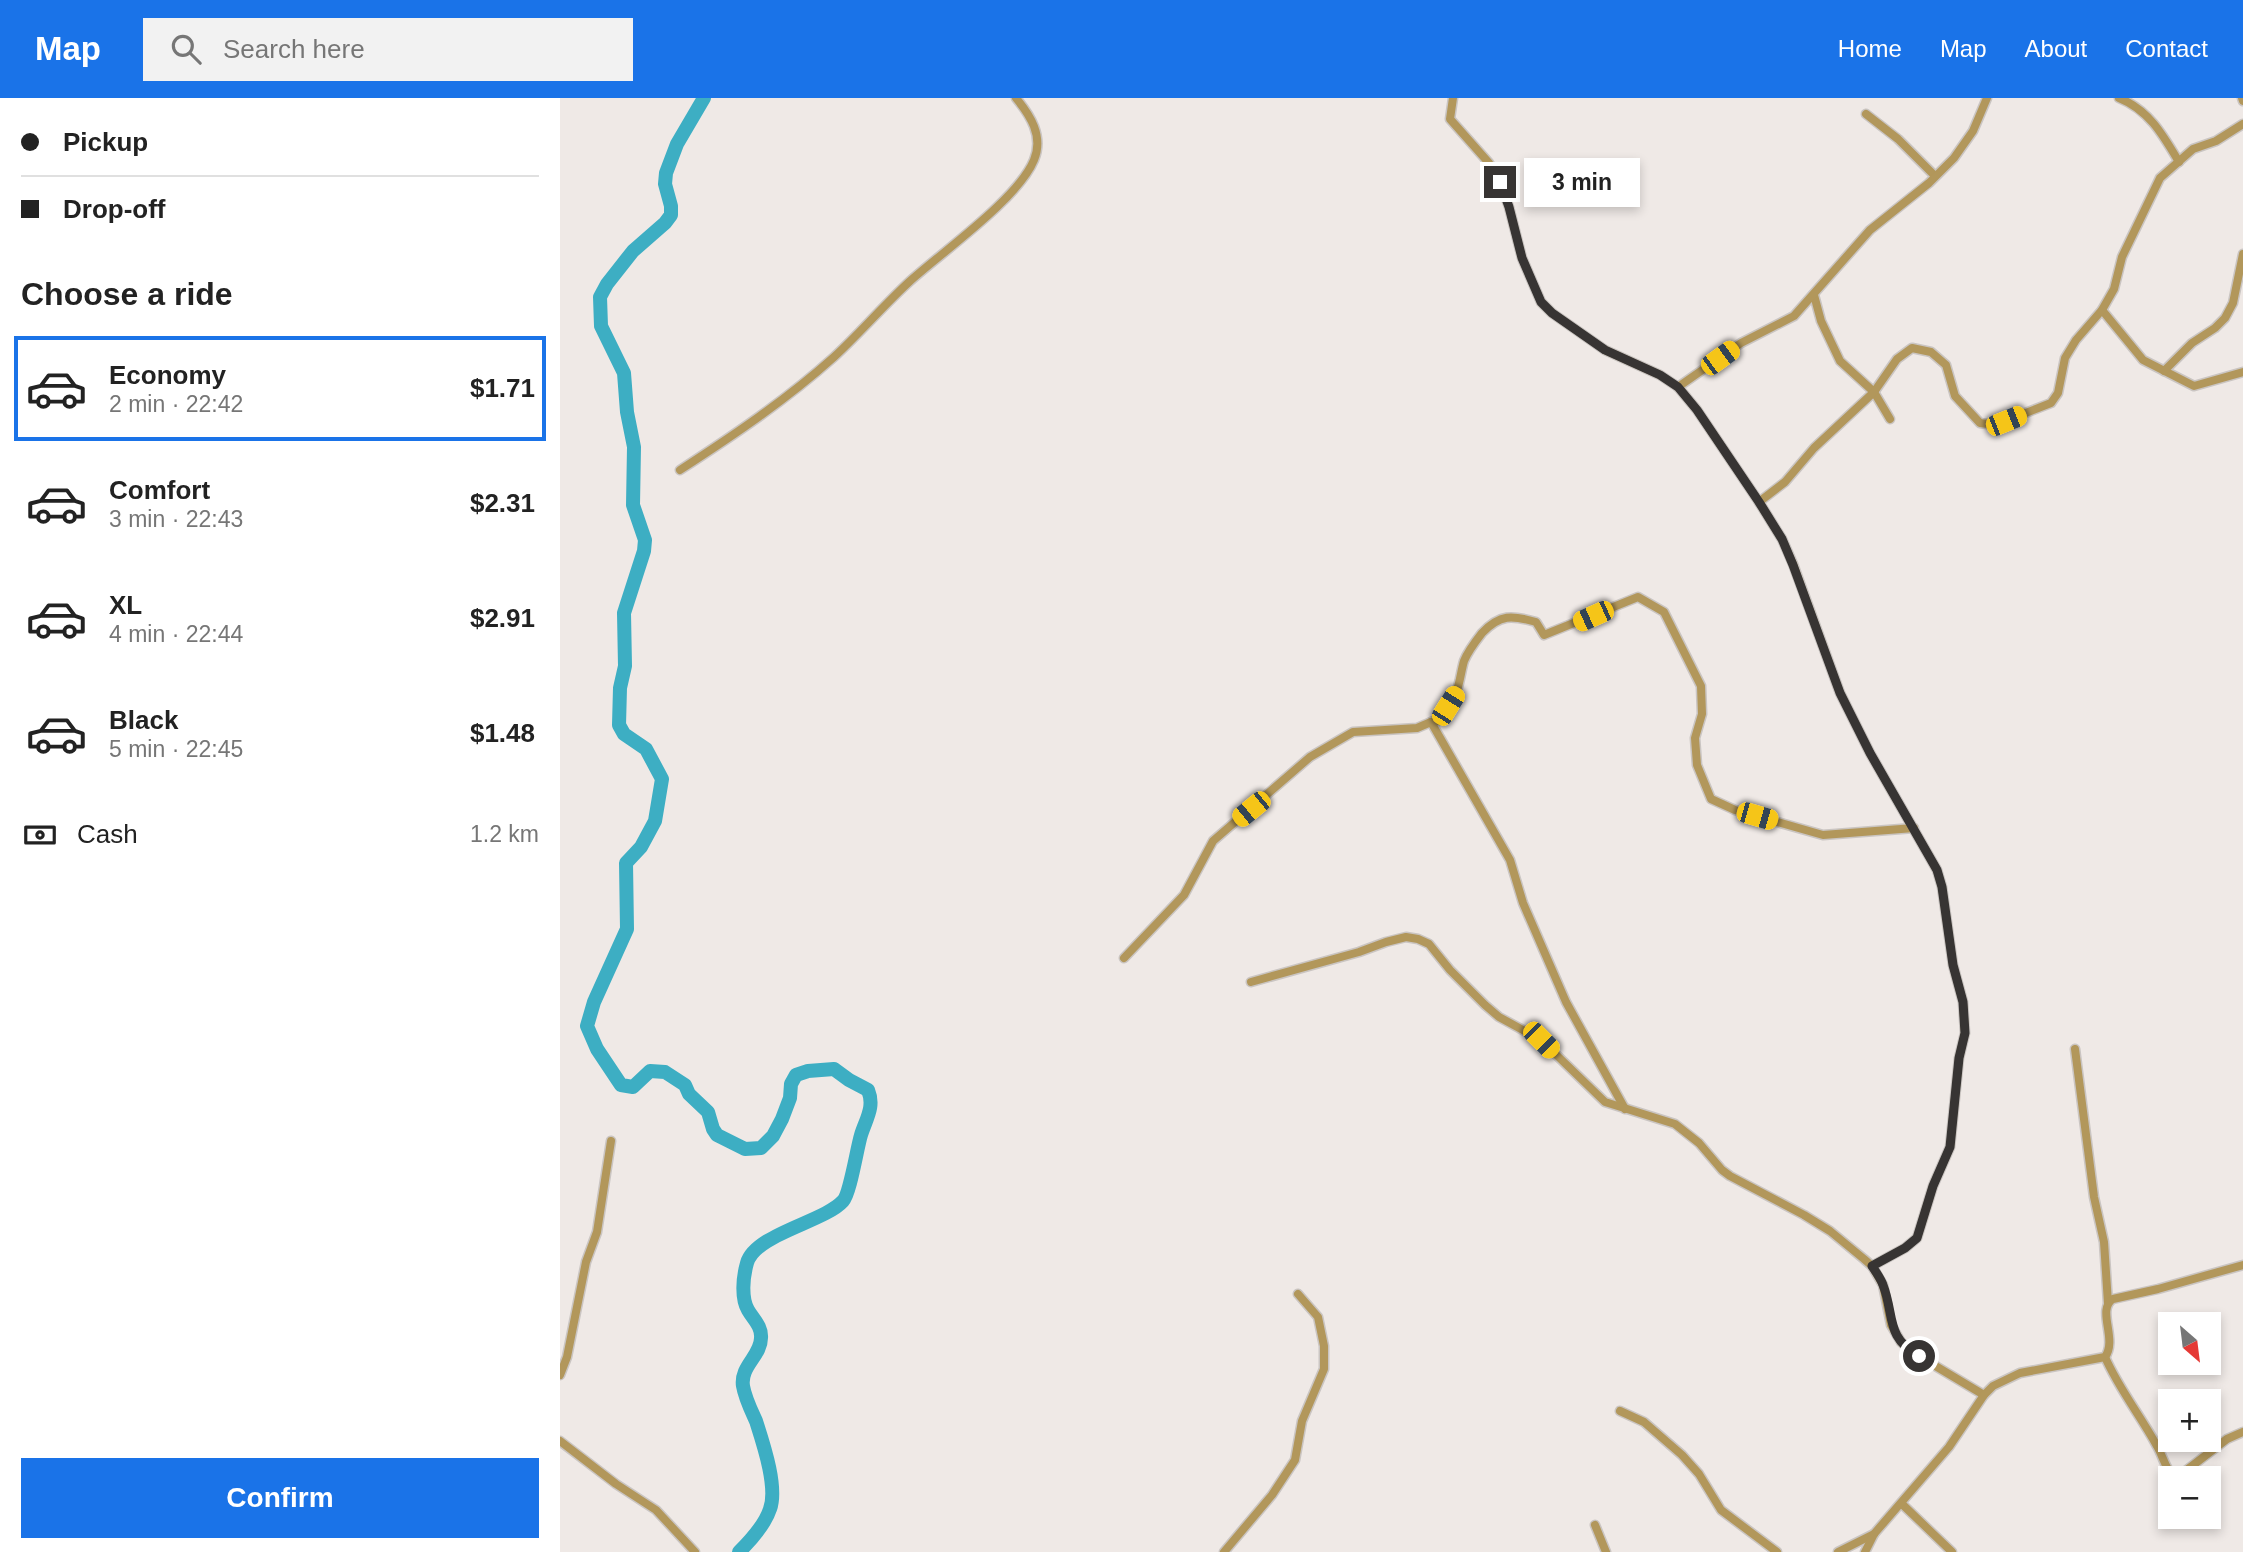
<!DOCTYPE html>
<html lang="en">
<head>
<meta charset="utf-8">
<style>
  :root { --surface:#fff; --page:#f2f2f2; --text:#222; --muted:#767676; --line:#e0e0e0; --accent:#1a73e8 }
  body { margin:0; font-family:Arial,sans-serif; background:var(--page); color:var(--text); height:100vh; display:flex; flex-direction:column; font-size:26px; white-space:nowrap }
  * { box-sizing:border-box; margin:0 }
  p { font-size:23px; color:var(--muted) }
  .icon { flex:none; width:38px; height:38px; fill:none; stroke:currentColor; stroke-width:2; stroke-linecap:round; stroke-linejoin:round }
  .map { position:relative; flex:1; overflow:hidden }
  .side { display:flex; flex-direction:column; background:var(--surface); width:560px }
  .side>* { flex:none }
  .top-card { display:grid; align-content:center; height:154px; padding:0 21px; background:var(--surface) }
  .needle { width:46px; rotate:152deg }
  .controls { position:absolute; left:1598px; top:1214px; display:grid; gap:14px }
  .controls a { display:grid; place-items:center; width:63px; height:63px; border-radius:0px; background:var(--surface); box-shadow:0 4px 10px #0003; font-size:35px }
  .end { position:absolute; width:32px; height:32px; margin:-16px; border:9px solid #373433; background:#fff; box-shadow:0 0 0 4px #fff }
  .from { border-radius:50% }
  .bubble { position:absolute; height:49px; border-radius:0px; background:var(--surface); box-shadow:0 4px 10px #0003; font-size:23px; font-weight:700; line-height:49px; text-align:center }
  .car { position:absolute; width:21px; height:42px; margin:-21px -10px; border-radius:9px; box-shadow:0 0 5px 2px #0007; background:linear-gradient(#f5c518 24%,#345 0 40%,#f5c518 0 76%,#345 0 86%,#f5c518 0) }
  .top-card b { display:flex; align-items:center; gap:24px; height:66px; font-size:26px }
  .top-card b+b { border-top:2px solid var(--line) }
  .top-card i { width:18px; height:18px; background:var(--text) }
  ul { padding:0; list-style:none }
  li { display:flex; align-items:center; gap:21px; height:105px; margin:0 14px 10px; padding:0 7px; border:4px solid transparent; border-radius:0px }
  li div { flex:1 }
  li b { display:block; font-size:26px }
  li em { font-style:normal; font-weight:700 }
  li.active { border-color:var(--accent) }
  li>.icon { width:63px; height:63px; stroke-width:1.5 }
  h2 { padding:0 21px; font-size:32px; line-height:84px }
  .pay { display:flex; align-items:center; gap:18px; height:77px; padding:0 21px; font-size:26px }
  .pay p { margin-inline-start:auto }
  .cta { display:flex; gap:14px; margin-top:auto; padding:14px 21px }
  .cta a { flex:1; height:80px; border-radius:0px; background:var(--accent); color:#fff; font-size:28px; font-weight:700; line-height:80px; text-align:center }
  header { display:flex; align-items:center; gap:42px; box-sizing:border-box; height:98px; padding:0 35px; background:var(--accent); color:#fff }
  header strong { font-size:33px }
  nav { display:flex; gap:38px; margin-inline-start:auto; font-size:24px }
  .search { width:490px; height:63px; background:var(--page); display:flex; align-items:center; gap:18px; box-sizing:border-box; padding:0 24px; border-radius:0px; color:var(--muted); font-size:26px }
  main { display:flex; flex:1; min-height:0 }
  .map>svg:first-child { display:block }
  .lines { fill:none; stroke-linecap:round; stroke-linejoin:round }
  .river { stroke:#3daec3; stroke-width:14 }
  .street-casing { stroke:#cac5c2; stroke-width:11 }
  .street { stroke:#b2975b; stroke-width:8 }
  .route { stroke:#373433; stroke-width:9 }
</style>
</head>
<body>
<header>
<strong>Map</strong>
<div class="search"><svg class="icon" aria-label="search" viewBox="0 0 24 24"><circle cx="10" cy="10" r="6"/><path d="M15 15l6 6"/></svg>Search here</div>
<nav><a>Home</a><a>Map</a><a>About</a><a>Contact</a></nav>
</header>
<main>
<section class="side">
<div class="top-card">
<b><i class="from"></i>Pickup</b>
<b><i></i>Drop-off</b>
</div>
<h2>Choose a ride</h2>
<ul>
<li class="active"><svg class="icon" aria-label="car" viewBox="0 0 24 24"><path d="M5 17H2v-5l4-1 3-4h7l3 4 3 1v5h-3M9 17h6M6 11h13"/><circle cx="7" cy="17" r="2"/><circle cx="17" cy="17" r="2"/></svg><div><b>Economy</b><p>2 min · 22:42</p></div><em>$1.71</em></li>
<li><svg class="icon" aria-label="car" viewBox="0 0 24 24"><path d="M5 17H2v-5l4-1 3-4h7l3 4 3 1v5h-3M9 17h6M6 11h13"/><circle cx="7" cy="17" r="2"/><circle cx="17" cy="17" r="2"/></svg><div><b>Comfort</b><p>3 min · 22:43</p></div><em>$2.31</em></li>
<li><svg class="icon" aria-label="car" viewBox="0 0 24 24"><path d="M5 17H2v-5l4-1 3-4h7l3 4 3 1v5h-3M9 17h6M6 11h13"/><circle cx="7" cy="17" r="2"/><circle cx="17" cy="17" r="2"/></svg><div><b>XL</b><p>4 min · 22:44</p></div><em>$2.91</em></li>
<li><svg class="icon" aria-label="car" viewBox="0 0 24 24"><path d="M5 17H2v-5l4-1 3-4h7l3 4 3 1v5h-3M9 17h6M6 11h13"/><circle cx="7" cy="17" r="2"/><circle cx="17" cy="17" r="2"/></svg><div><b>Black</b><p>5 min · 22:45</p></div><em>$1.48</em></li>
</ul>
<div class="pay"><svg class="icon" aria-label="cash" viewBox="0 0 24 24"><path d="M3 7h18v10H3z"/><circle cx="12" cy="12" r="2"/></svg>Cash<p>1.2 km</p></div>
<div class="cta"><a>Confirm</a></div>
</section>
<div class="map">
<svg width="1683" height="1454" viewBox="0 0 1683 1454">
  <rect width="100%" height="100%" fill="#efe9e6"/>
  <g class="lines">
    <path class="river" d="M144,0l-27,46 -11,29 -1,11 6,22v9l-6,8 -32,28 -26,33 -7,13 1,29 23,47 3,39 7,35 -1,58 12,35 -1,11 -20,62 1,53 -5,22 -1,37 5,9 22,15 16,30 -7,42 -14,26 -15,16 1,66 -33,73 -7,24 10,23 24,36 12,2 17,-16 15,1 20,13 4,9 19,18 5,17 4,6 28,14 16,-1 12,-12 9,-17 8,-21 1,-14 5,-9 12,-4 26,-2 15,11 19,10c7,17 -2,29 -7,45 -4,13 -11,59 -18,66 -19,21 -88,33 -96,62 -4,14 -6,35 1,47 5,9 14,16 13,28 0,18 -21,28 -18,48 2,12 8,24 13,35 7,22 22,66 14,88 -5,16 -19,31 -31,43"/>
    <defs>
      <g id="street">
        <path d="M893,0l-3,21 39,44 11,19 9,25 13,51 19,44 11,11 53,37 55,25 18,12 19,23 62,92 23,37 11,25 47,129 30,60 67,117 5,17 11,78 10,37 2,31 -6,25 -9,89 -17,39 -16,52 -12,10 -33,18"/>
        <path d="M1559,0c30,12 44,37 60,64"/>
        <path d="M1682,0l1,3"/>
        <path d="M1306,16l32,25 37,37"/>
        <path d="M1254,197l7,26 19,40 34,31 16,27"/>
        <path d="M1542,212l41,50 51,26 49,-14"/>
        <path d="M1604,273l28,-28 23,-15 10,-10 8,-15 10,-49"/>
        <path d="M1118,289l63,-44 53,-27 76,-86 59,-47 25,-25 19,-27 14,-33"/>
        <path d="M120,372c54,-35 106,-70 154,-113 26,-24 49,-51 75,-75 33,-30 109,-83 125,-122 10,-24 -4,-45 -18,-62"/>
        <path d="M1199,404l26,-20 29,-34 60,-56 23,-33 15,-11 19,4 15,13 9,31 25,27 15,2 56,-22 7,-10 7,-35 11,-18 26,-30 12,-21 8,-32 38,-79 33,-29 23,-8 27,-17"/>
        <path d="M871,624l8,-1c6,-8 13,-19 17,-28 4,-10 5,-22 8,-32 4,-10 11,-19 18,-28 18,-19 30,-18 54,-11l8,13 94,-38 26,15 37,74 1,28 -7,24 2,27 14,34 24,11 88,25 91,-7"/>
        <path d="M564,860l60,-63 29,-54 97,-84 43,-25 64,-4 14,-6 79,138 13,43 43,99 59,107"/>
        <path d="M691,884l108,-30 27,-10 20,-5 12,2 11,5 21,26 35,35 14,12 42,23 64,62 70,22 24,19 23,27 8,6 74,39 26,16 34,28 8,7 11,19 8,40 10,17 11,10 72,43"/>
        <path d="M1515,951l19,148 10,45 4,61"/>
        <path d="M1545,1259c14,32 35,58 52,89 6,10 9,25 18,33"/>
        <path d="M0,1277l7,-18 19,-95 11,-30 14,-91"/>
        <path d="M1060,1313l24,11 38,33 17,19 22,36 56,42"/>
        <path d="M0,1343l56,43 40,26 39,42"/>
        <path d="M1615,1381l52,-40 16,-7"/>
        <path d="M1342,1406l50,48"/>
        <path d="M1035,1427l11,27"/>
        <path d="M664,1454l48,-57 23,-35 7,-39 22,-52v-23l-6,-29 -20,-23"/>
        <path d="M1278,1454l36,-18"/>
        <path d="M1305,1454l9,-18 75,-87 35,-52 9,-9 27,-13 85,-16c13,-18 -9,-47 8,-58l45,-10 85,-24"/>
      </g>
    </defs>
    <use href="#street" class="street-casing"/>
    <use href="#street" class="street"/>
  </g>
  <g class="lines">
    <path class="route" d="M940,84l9,25 13,51 19,44 11,11 53,37 55,25 18,12 19,23 62,92 23,37 11,26 47,128 30,60 67,117 5,17 11,78 10,37 2,31 -6,25 -9,89 -17,39 -16,52 -12,10 -33,18c4,6 9,13 11,19 12,31 2,52 36,71"/>
  </g>
</svg>
<div class="controls">
<a><svg class="needle" viewBox="-14 -14 28 28"><path d="M0-13l5 13h-10z" fill="#e53935"/><path d="M0 13l5-13h-10z" fill="#767676"/></svg></a>
<a>+</a>
<a>−</a>
</div>
<i class="end from" style="left:1359px;top:1258px"></i>
<i class="end" style="left:940px;top:84px"></i>
<div class="bubble" style="left:964px;top:60px;width:116px">3 min</div>
<i class="car" style="left:1160px;top:260px;rotate:54deg"></i>
<i class="car" style="left:1446px;top:323px;rotate:68deg"></i>
<i class="car" style="left:1033px;top:518px;rotate:246deg"></i>
<i class="car" style="left:888px;top:608px;rotate:32deg"></i>
<i class="car" style="left:691px;top:711px;rotate:231deg"></i>
<i class="car" style="left:1197px;top:718px;rotate:106deg"></i>
<i class="car" style="left:981px;top:942px;rotate:135deg"></i>
</div>
</main>
</body>
</html>
